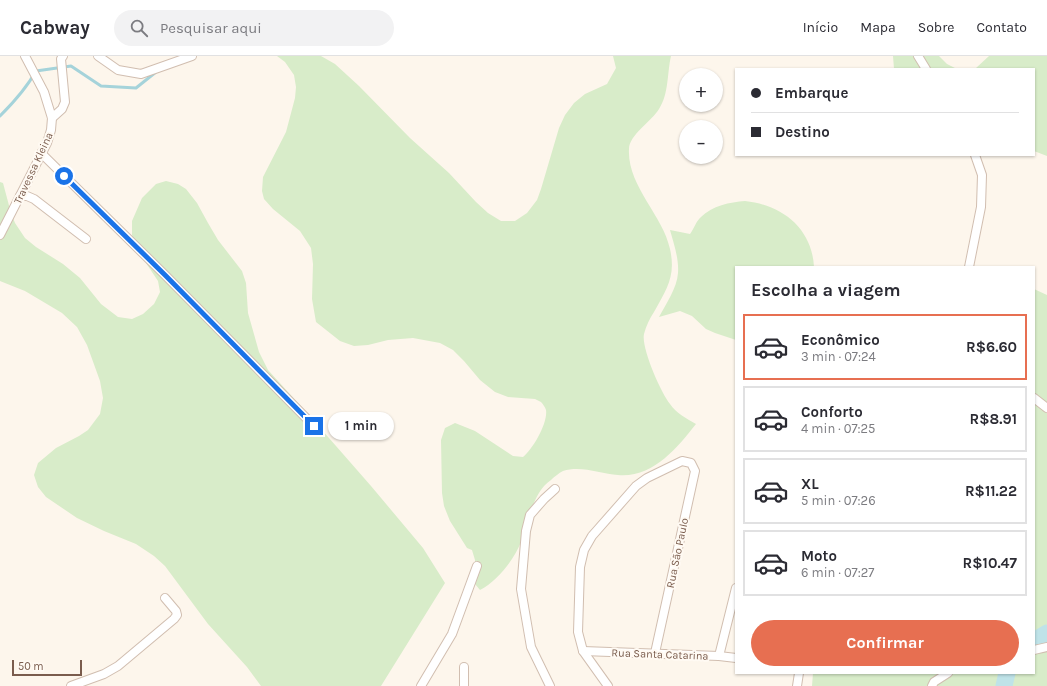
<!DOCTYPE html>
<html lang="pt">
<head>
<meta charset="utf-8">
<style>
  :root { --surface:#fff; --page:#f2f2f3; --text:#2b2b33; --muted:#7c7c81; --line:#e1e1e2; --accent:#e76f51 }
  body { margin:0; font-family:Karla,sans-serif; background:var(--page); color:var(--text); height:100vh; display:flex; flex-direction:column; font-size:15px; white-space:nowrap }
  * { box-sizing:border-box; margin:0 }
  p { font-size:13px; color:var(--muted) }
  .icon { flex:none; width:22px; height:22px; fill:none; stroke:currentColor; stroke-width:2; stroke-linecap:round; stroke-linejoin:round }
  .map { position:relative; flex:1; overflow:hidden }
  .side { position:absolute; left:735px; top:210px; width:300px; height:408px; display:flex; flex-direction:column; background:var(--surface); border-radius:0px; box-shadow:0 1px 3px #0004 }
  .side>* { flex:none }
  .hud { position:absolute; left:735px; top:12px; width:300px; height:88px; border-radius:0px; box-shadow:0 1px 3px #0004; display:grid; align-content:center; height:88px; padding:0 16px; background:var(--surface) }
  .controls { position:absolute; left:679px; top:12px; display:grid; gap:8px }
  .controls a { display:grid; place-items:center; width:44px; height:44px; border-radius:50%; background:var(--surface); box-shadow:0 1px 3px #0004; font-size:20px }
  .scale { position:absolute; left:12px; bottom:10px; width:70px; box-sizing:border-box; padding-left:4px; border:2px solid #7a5c4d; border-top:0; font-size:11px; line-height:14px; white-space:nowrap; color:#7a5c4d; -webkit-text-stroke:3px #fffaf3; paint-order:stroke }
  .end { position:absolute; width:18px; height:18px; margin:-9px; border:5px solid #1a73e8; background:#fff; box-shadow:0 0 0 2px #fff }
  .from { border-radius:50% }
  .bubble { position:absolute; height:28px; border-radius:14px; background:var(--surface); box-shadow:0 1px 3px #0004; font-size:13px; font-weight:700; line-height:28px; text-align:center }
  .hud b { display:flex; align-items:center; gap:14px; height:38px; font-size:15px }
  .hud b+b { border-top:1px solid var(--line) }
  .hud i { width:10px; height:10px; background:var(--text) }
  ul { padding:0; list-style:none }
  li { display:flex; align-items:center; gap:12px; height:66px; margin:0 8px 6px; padding:0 8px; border:2px solid var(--line); border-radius:0px }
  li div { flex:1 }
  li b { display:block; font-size:15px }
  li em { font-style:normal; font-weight:700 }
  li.current { border-color:var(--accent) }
  li>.icon { width:36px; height:36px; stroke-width:1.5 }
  h2 { padding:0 16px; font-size:18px; line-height:48px }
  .primary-button { display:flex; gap:8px; margin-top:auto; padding:8px 16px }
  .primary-button a { flex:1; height:46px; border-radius:24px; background:var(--accent); color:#fff; font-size:16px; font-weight:700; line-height:46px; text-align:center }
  header { display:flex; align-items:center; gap:24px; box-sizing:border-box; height:56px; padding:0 20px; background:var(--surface); border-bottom:1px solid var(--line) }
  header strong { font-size:19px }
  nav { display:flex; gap:22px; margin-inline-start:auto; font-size:14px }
  .search { width:280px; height:36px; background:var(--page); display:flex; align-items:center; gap:10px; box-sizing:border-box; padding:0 14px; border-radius:22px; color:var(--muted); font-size:15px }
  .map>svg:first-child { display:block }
  .green { fill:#d8ecc9 }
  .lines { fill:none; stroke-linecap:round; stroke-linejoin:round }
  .stream { stroke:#a5d3da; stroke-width:3 }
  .river { stroke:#bfe3e8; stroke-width:17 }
  .minor-casing { stroke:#d1beb0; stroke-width:10 }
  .minor { stroke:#fff; stroke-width:8 }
  .route { stroke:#1a73e8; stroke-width:5 }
  .labels { text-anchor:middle; stroke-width:4; stroke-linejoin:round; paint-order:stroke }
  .street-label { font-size:11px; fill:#7a5c4d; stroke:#fffaf3 }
</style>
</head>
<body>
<header>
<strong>Cabway</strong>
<div class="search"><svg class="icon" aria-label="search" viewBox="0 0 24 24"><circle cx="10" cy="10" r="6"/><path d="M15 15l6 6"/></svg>Pesquisar aqui</div>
<nav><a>Início</a><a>Mapa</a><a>Sobre</a><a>Contato</a></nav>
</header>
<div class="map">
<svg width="1047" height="630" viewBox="0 0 1047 630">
  <rect width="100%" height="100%" fill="#fdf6ec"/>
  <g class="green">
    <path d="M277,0h44l14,8 24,22 51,52 39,35 27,29 12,11 13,8h14l12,-8 10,-13 4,-11 18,-61 6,-13 9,-12 11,-9 22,-10 9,-16 -3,-12h58c-4,17 -2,38 -12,53 -7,12 -30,26 -30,40 -2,37 34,66 41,100 6,27 -3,40 -16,63 -4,6 -8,14 -10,22 -3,14 17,59 26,70 6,9 17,15 26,20 -19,24 -43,54 -78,51 -17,-1 -37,-10 -55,-4 -4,2 -9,6 -12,9 -19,13 -22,42 -30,62 -7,18 -24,39 -41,48l-5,-6v-24l-3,-10 -5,-2 -17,-27 -6,-15 -2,-13 -1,-53 4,-12 10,-5 20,8 38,25 10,1c10,-8 25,-34 23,-47 -1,-3 -3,-6 -5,-8l-6,-3 -27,-2 -13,-5 -15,-12 -16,-19 -11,-11 -13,-7 -27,-5 -25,2 -20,5 -14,1 -14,-5 -24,-19 -4,-23 1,-35 -2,-16 -11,-17 -27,-22 -9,-10 -2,-8 1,-14 23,-45 9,-34 1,-11 -2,-12 -9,-13z"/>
    <path d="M893,0h46l8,8 10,5h-63z"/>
    <path d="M989,0h58v100l-13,-5v-82h-67l9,-1z"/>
    <path d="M166,125l12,3 8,5 11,14 11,20 10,17 24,31 4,12 2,30 11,39 9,18 40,44 63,72 52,62 22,35 -64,103h-120l-14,-19 -39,-43 -43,-58 -11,-10 -18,-12 -32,-13 -27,-13 -31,-21 -8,-10 -4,-12 4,-12 18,-15 23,-12 9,-6 12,-16 3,-16 -3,-17 -13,-36 -10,-18 -15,-14 -37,-22 -25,-10v-99l3,1 8,30 4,10 10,15 11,9 27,17 17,14 21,26 17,13 14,2 11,-5 11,-10 6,-12 -2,-11 -20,-30 -6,-16v-14l10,-23 14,-14z"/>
    <path d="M745,145c37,4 67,27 69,66h-78v73l-21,-7 -9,-4 -14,-13 -12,-5 -21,6c7,-13 18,-29 19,-44 1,-14 -4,-29 -8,-43l20,4c4,-5 6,-13 11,-17 11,-11 29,-15 44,-16z"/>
    <path d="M1034,233l13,6v391h-235l1,-13h221z"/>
  </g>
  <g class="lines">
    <path class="stream" d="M0,60c14,-14 26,-27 36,-45l35,-5 30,20 35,2 20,-16"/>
    <g class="river">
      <path d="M1034,585l13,-8"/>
      <path d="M1004,630l3,-13"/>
    </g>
    <defs>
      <g id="minor">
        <path d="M98,0l20,14 23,4 51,-18"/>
        <path d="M918,0l8,13"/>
        <path d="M52,62l10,-9 3,-7 -4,-43 2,-3"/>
        <path d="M41,97l124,122 149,151"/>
        <path d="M20,140h7l7,3 52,40"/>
        <path d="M0,179l47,-92 4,-13 1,-12 -8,-26 -19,-36"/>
        <path d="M969,211l12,-60 1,-32 -7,-20"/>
        <path d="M1034,342l13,10"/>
        <path d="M1034,594l13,-3"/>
        <path d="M583,595l136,5 17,2"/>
        <path d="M719,600l17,-68"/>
        <path d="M464,611v19"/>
        <path d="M71,630l33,-12 14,-8 56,-47 3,-4 -1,-4 -11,-13"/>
        <path d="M421,630l31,-52 25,-68"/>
        <path d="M550,630l-19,-39 -10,-58 5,-58 4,-16 14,-16 11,-10"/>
        <path d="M608,630l-25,-35 -5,-19 2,-65 4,-17 8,-14 44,-50 11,-8 35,-17 9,2 4,8 -40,182"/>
        <path d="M797,630l2,-13"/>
        <path d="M932,630l2,-4 14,-9"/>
      </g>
    </defs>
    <use href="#minor" class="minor-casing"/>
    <use href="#minor" class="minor"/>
  </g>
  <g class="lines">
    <path class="route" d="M64,120l101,99 149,151"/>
  </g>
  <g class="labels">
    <g class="street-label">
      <text transform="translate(33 112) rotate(-65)" y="4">Travessa Kleina</text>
      <text transform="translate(677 497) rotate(-78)" y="4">Rua São Paulo</text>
      <text transform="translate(660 598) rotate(2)" y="4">Rua Santa Catarina</text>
    </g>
  </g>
</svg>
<div class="controls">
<a>+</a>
<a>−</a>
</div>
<div class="scale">50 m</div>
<i class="end from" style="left:64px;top:120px"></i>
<i class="end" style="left:314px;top:370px"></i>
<div class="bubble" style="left:328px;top:356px;width:66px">1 min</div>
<div class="hud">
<b><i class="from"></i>Embarque</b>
<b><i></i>Destino</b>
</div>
<section class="side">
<h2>Escolha a viagem</h2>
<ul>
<li class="current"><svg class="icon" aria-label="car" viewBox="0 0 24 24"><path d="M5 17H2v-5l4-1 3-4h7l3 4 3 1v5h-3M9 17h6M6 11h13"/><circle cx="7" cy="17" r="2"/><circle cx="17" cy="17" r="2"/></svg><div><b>Econômico</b><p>3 min · 07:24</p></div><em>R$6.60</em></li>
<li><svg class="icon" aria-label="car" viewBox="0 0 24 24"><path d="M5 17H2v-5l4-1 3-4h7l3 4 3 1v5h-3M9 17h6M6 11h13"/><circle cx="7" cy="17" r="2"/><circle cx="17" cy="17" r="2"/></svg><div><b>Conforto</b><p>4 min · 07:25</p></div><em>R$8.91</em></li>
<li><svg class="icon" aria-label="car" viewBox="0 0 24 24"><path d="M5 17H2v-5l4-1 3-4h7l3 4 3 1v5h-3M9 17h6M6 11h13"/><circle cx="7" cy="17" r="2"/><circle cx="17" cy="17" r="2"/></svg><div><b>XL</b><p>5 min · 07:26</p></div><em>R$11.22</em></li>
<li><svg class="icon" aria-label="car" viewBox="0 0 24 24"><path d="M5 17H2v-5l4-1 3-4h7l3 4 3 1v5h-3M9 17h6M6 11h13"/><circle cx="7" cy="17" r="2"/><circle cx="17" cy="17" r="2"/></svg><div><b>Moto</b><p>6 min · 07:27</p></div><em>R$10.47</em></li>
</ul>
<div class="primary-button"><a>Confirmar</a></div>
</section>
</div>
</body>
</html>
